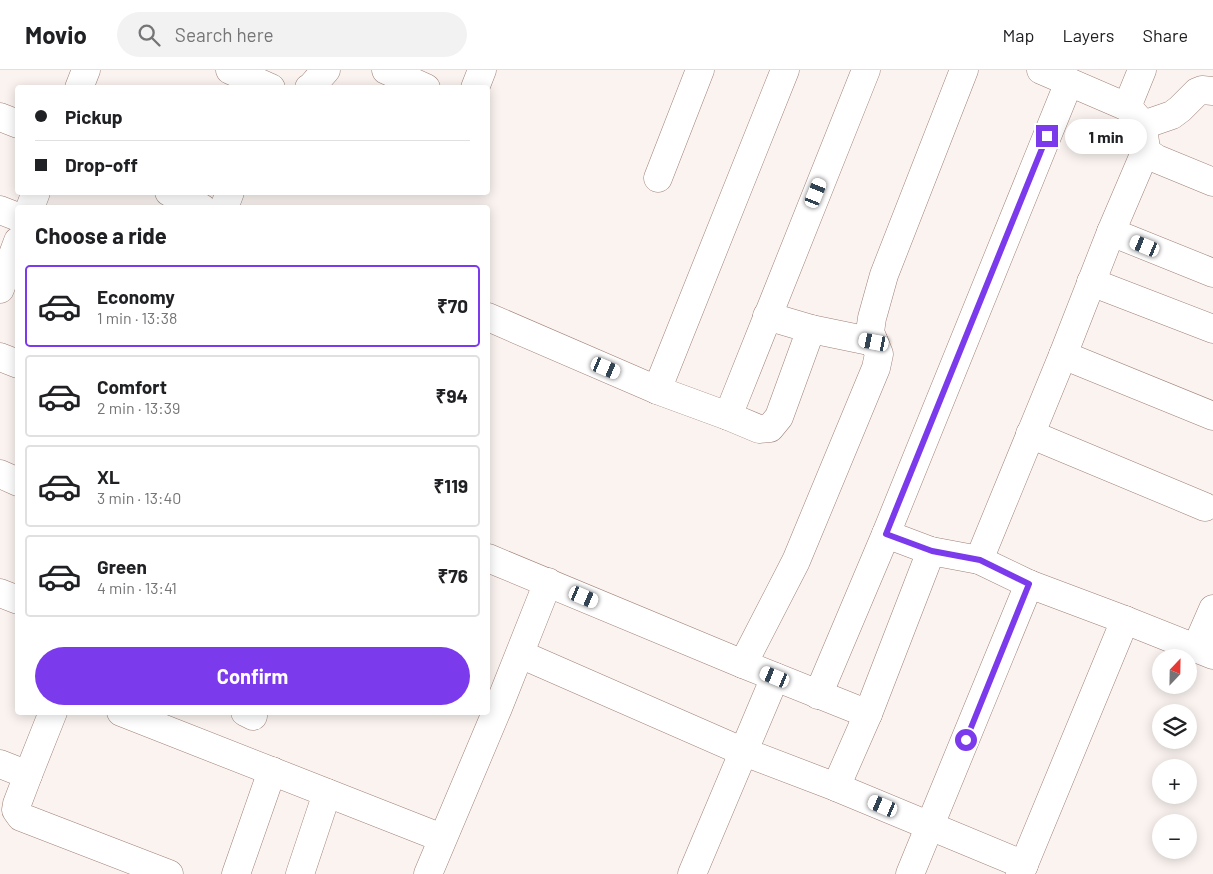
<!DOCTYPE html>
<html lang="en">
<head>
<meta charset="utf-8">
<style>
  :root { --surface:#fff; --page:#f2f2f2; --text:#202124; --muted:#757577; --line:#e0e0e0; --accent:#7c3aed }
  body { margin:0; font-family:Barlow,sans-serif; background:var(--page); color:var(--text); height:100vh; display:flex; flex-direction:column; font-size:19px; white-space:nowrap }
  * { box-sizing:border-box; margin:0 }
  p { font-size:16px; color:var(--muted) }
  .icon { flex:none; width:28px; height:28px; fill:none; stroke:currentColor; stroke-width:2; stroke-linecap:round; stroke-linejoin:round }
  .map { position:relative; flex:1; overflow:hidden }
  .drawer { position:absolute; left:15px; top:135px; width:475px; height:510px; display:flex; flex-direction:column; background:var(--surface); border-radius:5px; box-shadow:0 2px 12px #0003 }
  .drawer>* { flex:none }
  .banner { position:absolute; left:15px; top:15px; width:475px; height:110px; border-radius:5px; box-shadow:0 2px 12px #0003; display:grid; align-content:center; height:110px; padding:0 20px; background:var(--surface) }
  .needle { width:32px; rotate:22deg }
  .tools { position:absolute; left:1152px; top:579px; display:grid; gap:10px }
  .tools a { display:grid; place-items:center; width:45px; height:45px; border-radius:50%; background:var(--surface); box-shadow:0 2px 12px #0003; font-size:25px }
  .end { position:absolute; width:22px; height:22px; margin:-11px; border:6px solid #7c3aed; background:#fff; box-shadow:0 0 0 2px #fff }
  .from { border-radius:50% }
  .bubble { position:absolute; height:35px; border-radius:18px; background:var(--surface); box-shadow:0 2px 12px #0003; font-size:16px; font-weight:700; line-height:35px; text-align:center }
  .car { position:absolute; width:15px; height:30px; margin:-15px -8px; border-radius:6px; box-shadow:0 0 4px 1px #0007; background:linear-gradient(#fff 24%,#345 0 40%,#fff 0 76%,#345 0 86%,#fff 0) }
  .banner b { display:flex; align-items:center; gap:18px; height:48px; font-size:19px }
  .banner b+b { border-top:1px solid var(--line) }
  .banner i { width:12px; height:12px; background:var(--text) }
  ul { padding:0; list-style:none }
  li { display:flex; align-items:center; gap:15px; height:82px; margin:0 10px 8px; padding:0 10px; border:2px solid var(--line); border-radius:5px }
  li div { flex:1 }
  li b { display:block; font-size:19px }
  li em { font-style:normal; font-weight:700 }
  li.active { border-color:var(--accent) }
  li>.icon { width:45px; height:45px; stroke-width:1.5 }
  h2 { padding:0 20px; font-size:22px; line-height:60px }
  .primary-button { display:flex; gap:10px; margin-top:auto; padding:10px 20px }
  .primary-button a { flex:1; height:58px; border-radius:30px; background:var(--accent); color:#fff; font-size:20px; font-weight:700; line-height:58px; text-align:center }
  header { display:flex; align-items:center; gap:30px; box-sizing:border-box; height:70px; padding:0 25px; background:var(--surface); border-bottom:1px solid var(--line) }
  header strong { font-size:24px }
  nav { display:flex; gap:28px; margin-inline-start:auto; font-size:18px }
  .search { width:350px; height:45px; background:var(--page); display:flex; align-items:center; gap:12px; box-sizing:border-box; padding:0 18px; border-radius:28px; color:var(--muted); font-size:19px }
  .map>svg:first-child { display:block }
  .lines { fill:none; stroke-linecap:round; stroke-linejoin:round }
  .minor-casing { stroke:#a08076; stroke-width:29 }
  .minor { stroke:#fff; stroke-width:28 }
  .route { stroke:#7c3aed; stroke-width:6 }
</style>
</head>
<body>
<header>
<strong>Movio</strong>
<div class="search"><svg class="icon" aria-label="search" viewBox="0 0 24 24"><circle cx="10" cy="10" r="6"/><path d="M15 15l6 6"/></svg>Search here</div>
<nav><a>Map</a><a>Layers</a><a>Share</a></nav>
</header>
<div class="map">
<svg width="1213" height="804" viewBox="0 0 1213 804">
  <rect width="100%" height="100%" fill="#faf3f0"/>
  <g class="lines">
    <defs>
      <g id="minor">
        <path d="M230,0l41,18"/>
        <path d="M386,0l40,18"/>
        <path d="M1041,0l86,37c18,17 16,20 19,43l5,5 6,4 56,23"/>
        <path d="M79,18l7,-18"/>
        <path d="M309,18l2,-1 15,-17"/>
        <path d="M475,18l7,-18"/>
        <path d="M1127,37l15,-37"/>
        <path d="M0,47l18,7"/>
        <path d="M1143,55l29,-10 8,-6 17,-17 5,-2 11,1"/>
        <path d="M658,108l42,-108"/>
        <path d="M169,122l33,16"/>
        <path d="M30,138l6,-16"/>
        <path d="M224,138l6,-16"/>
        <path d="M0,140l18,7"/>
        <path d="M1111,162l102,41"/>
        <path d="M1091,212l122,47"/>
        <path d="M0,219l18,-48"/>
        <path d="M767,246l44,13 63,13"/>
        <path d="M488,247l169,73 71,26 31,13 11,-1 9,-11 32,-88"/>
        <path d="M1063,285l150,61"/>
        <path d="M0,287l18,7"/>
        <path d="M657,320l128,-320"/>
        <path d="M728,346l138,-346"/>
        <path d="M1030,364l175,73"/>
        <path d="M0,404l18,8"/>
        <path d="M886,464l45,17 48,9 50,24 96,36 88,35"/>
        <path d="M488,488l255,106 125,50"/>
        <path d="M979,490l84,-205 48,-123 35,-82"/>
        <path d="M0,523l18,7"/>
        <path d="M1196,578l17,-39"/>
        <path d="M520,584l224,98 92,35 188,78"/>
        <path d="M743,594l53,-103 80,-193 3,-14 -9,-22 2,-14 12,-43 80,-205"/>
        <path d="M818,625l68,-161 183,-452"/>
        <path d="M53,642l-25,63 -11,29 -1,6 5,7 148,57"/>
        <path d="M121,642l321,126"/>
        <path d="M245,642l8,4"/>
        <path d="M0,694l28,11"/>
        <path d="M836,717l32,-73 63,-163"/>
        <path d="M236,804l36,-103"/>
        <path d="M300,804l27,-81"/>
        <path d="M428,804l70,-166 50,-126"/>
        <path d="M692,804l83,-197"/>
        <path d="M910,804l119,-290"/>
        <path d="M1020,804l105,-254"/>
      </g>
    </defs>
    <use href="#minor" class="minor-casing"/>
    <use href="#minor" class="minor"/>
  </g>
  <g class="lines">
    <path class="route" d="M966,670l63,-156 -49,-24 -48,-9 -46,-17 161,-398"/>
  </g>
</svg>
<div class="tools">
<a><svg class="needle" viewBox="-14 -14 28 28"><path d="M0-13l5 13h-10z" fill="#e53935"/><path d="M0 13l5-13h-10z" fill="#757577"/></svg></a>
<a><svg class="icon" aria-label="layers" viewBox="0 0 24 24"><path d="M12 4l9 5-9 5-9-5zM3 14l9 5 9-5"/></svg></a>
<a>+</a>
<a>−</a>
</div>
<i class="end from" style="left:966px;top:670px"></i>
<i class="end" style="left:1047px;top:66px"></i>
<div class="bubble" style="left:1065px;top:49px;width:82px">1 min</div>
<i class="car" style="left:816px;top:123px;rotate:22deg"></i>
<i class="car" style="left:1145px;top:176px;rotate:292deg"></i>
<i class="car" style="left:874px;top:272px;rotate:281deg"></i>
<i class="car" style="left:606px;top:298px;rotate:113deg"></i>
<i class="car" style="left:584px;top:527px;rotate:113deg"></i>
<i class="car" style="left:775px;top:607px;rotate:292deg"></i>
<i class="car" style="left:883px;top:736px;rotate:293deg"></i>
<div class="banner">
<b><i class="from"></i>Pickup</b>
<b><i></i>Drop-off</b>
</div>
<section class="drawer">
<h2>Choose a ride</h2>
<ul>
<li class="active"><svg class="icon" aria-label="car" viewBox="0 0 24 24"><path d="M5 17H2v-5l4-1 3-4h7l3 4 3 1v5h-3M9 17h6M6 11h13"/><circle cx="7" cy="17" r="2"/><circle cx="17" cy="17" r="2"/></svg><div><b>Economy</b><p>1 min · 13:38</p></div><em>₹70</em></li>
<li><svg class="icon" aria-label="car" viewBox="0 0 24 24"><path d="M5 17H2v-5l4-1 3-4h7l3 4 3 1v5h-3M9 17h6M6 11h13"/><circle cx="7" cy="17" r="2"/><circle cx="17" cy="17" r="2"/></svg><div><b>Comfort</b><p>2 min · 13:39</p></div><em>₹94</em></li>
<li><svg class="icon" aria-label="car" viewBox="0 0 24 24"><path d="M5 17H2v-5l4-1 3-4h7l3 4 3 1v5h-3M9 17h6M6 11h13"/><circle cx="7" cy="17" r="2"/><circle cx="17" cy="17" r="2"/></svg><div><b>XL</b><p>3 min · 13:40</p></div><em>₹119</em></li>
<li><svg class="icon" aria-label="car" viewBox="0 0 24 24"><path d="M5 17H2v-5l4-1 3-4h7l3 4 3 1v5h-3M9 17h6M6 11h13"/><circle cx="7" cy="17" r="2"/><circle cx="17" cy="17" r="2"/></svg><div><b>Green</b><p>4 min · 13:41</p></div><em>₹76</em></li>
</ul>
<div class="primary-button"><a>Confirm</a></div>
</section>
</div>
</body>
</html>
